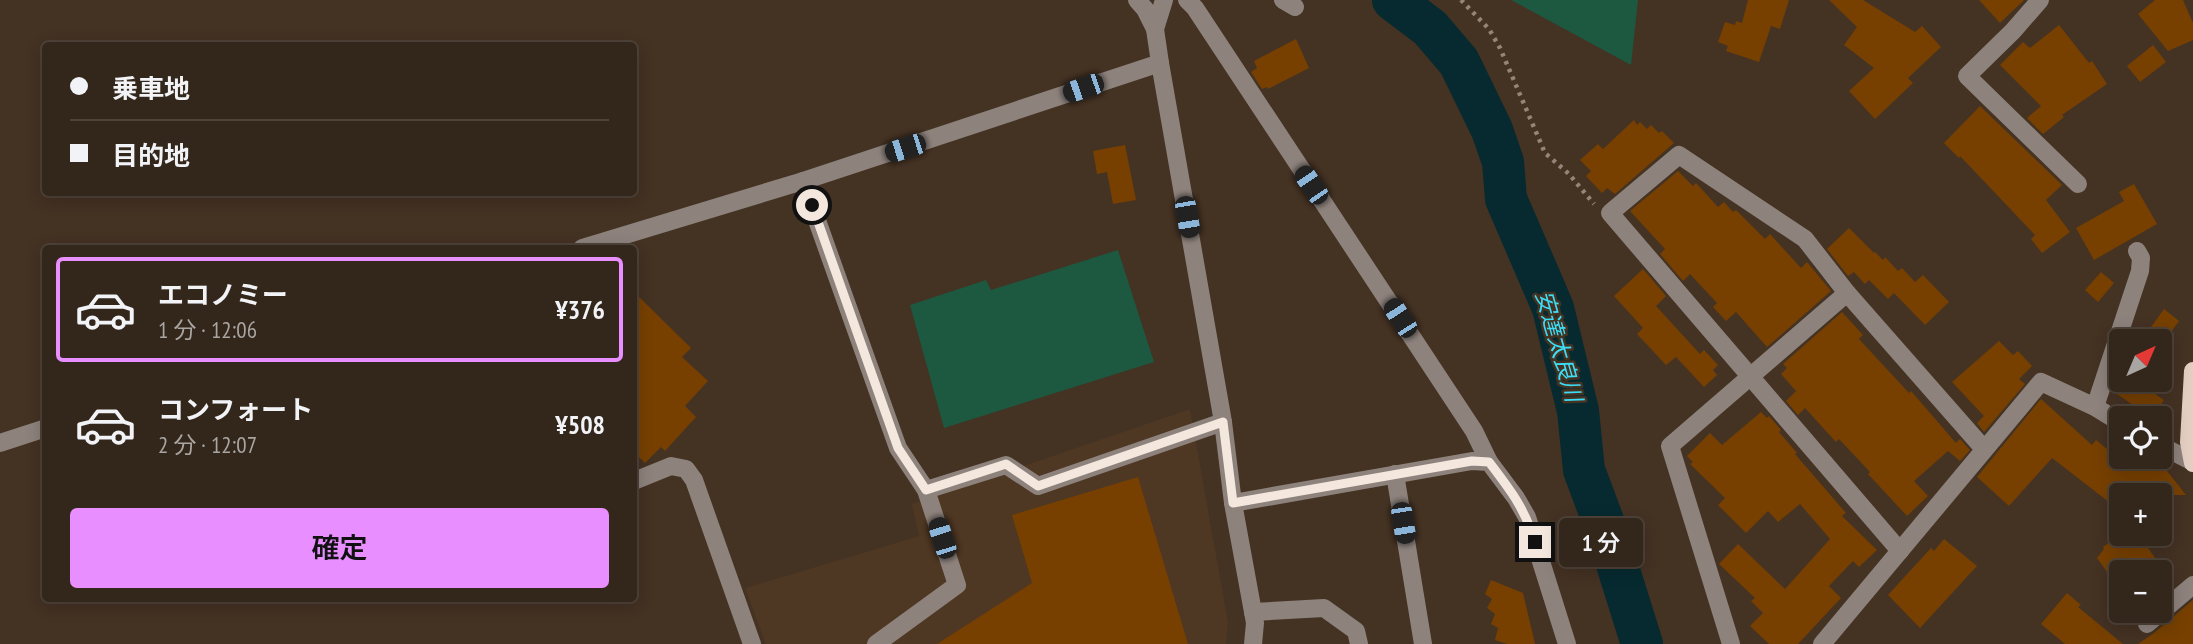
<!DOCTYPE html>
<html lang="ja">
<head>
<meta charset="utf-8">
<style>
  :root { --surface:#33261a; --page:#3b2e23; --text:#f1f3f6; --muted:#a9a5a2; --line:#4e4339; --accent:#e88eff }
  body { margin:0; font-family:"PT Sans Narrow","Noto Sans JP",sans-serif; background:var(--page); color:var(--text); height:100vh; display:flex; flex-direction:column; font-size:26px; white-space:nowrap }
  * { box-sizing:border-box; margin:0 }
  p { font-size:23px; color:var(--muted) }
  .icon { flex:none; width:38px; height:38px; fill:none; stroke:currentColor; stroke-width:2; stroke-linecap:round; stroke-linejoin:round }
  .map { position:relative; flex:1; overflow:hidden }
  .sheet { position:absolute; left:42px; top:245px; width:595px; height:357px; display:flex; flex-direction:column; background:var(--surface); border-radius:7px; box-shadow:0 4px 18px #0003,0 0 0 2px var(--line) }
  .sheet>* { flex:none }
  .banner { position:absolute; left:42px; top:42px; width:595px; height:154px; border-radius:7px; box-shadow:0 4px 18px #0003,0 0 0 2px var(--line); display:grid; align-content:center; height:154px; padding:0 28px; background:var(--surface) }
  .needle { width:46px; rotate:44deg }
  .fabs { position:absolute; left:2109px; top:329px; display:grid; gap:14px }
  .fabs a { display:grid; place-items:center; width:63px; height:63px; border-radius:7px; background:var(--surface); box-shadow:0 4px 18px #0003,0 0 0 2px var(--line); font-size:35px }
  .end { position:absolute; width:32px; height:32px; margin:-16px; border:9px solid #f3e7de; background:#111; box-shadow:0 0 0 4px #111 }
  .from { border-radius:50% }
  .bubble { position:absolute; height:49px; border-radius:7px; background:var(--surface); box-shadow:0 4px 18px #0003,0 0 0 2px var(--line); font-size:23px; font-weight:600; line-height:49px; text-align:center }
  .car { position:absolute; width:21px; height:42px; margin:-21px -10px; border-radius:9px; box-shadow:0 0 5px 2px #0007; background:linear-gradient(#222 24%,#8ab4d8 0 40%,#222 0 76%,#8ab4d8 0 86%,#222 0) }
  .banner b { display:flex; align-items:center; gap:24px; height:66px; font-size:26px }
  .banner b+b { border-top:2px solid var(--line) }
  .banner i { width:18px; height:18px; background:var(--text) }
  ul { padding:12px 0 0; list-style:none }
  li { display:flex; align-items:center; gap:21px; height:105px; margin:0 14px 10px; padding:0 14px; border:4px solid transparent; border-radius:7px }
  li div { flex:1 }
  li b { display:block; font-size:26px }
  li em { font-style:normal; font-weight:600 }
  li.active { border-color:var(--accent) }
  li>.icon { width:63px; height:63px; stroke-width:1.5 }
  .action { display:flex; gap:14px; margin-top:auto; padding:14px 28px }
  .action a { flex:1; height:80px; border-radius:7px; background:var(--accent); color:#111; font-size:28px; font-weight:600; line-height:80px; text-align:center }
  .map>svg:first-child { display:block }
  .built { fill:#4e3723 }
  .green { fill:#1d5841 }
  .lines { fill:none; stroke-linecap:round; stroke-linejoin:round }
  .river { stroke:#062a30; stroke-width:42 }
  .building { fill:#774000 }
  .path { stroke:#958579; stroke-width:4.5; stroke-dasharray:3.5 5; stroke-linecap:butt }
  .minor { stroke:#8d827c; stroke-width:18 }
  .major { stroke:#e4cec2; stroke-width:18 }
  .route { stroke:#f3e7de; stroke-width:9 }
  .labels { text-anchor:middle; stroke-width:5; stroke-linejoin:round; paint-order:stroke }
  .water-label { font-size:23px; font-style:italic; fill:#3bdef7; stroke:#443223 }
</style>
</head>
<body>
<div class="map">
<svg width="2193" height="644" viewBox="0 0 2193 644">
  <rect width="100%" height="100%" fill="#443223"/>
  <path class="built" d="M1190,409l38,213 -2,22h-460l-21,-56 174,-52 -7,-32z"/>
  <g class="green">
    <path d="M1512,0h126l-7,65 -118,-64z"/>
    <path d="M1118,250l36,112 -210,66 -34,-123 76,-25 5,10z"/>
  </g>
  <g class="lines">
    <path class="river" d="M1393,0l37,28 29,34 33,68 11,32 3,37 47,109 25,103 6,59 22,59 36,115"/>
  </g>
  <g class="building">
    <path d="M1748,0h41l-9,29 -9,-3 -12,36 -33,-11 2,-5 -10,-4 7,-20 10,3 1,-4 6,2z"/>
    <path d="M1829,0h34l52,32 7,-6 19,21 -33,31 5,5 -38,36 -26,-28 25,-23 -30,-23 13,-18z"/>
    <path d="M1979,0h45l-24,23z"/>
    <path d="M2155,0h28l10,23v17l-25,11 -30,-37z"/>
    <path d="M2059,25l30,38 3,-2 15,23 -45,31 2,2 -21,17 -16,-16 14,-12 -41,-41 23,-23 7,6z"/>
    <path d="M1296,39l13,29 -41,21 -1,-2 -5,2 -11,-17 6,-4 -3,-7z"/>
    <path d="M2153,45l13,17 -26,20 -13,-16z"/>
    <path d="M1980,106l82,79 -16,15 24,32 -28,21 -11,-14 4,-4 -75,-79 -1,2 -15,-15z"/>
    <path d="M1634,120l3,5 3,-3 7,7 4,-4 8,8 3,-2 12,12 -59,51 -8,-6 -5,5 -16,-17 5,-5 -11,-11 18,-16 5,5z"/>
    <path d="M1125,145l11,55 -23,4 -6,-32 -10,2 -4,-23z"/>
    <path d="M1678,171l15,15 3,-3 22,24 6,-5 9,10 3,-2 29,29 5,-5 31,34 6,-6 24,29 -64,56 -31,-35 -10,9 -13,-14 4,-4 -27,-29 -7,7 -23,-27 5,-5 -35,-38z"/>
    <path d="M2134,184l23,40 -63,36 -18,-32 48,-27 -5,-9z"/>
    <path d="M1849,228l25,25 1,-1 8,8 2,-3 13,14 4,-3 13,14 8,-7 26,27 -24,23 -31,-32 -6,6 -19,-19 -4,4 -11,-12 -6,4 -21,-27z"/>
    <path d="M1643,269l23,27 -10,10 44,48 4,-4 14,15 -5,5 4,5 -13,12 -28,-30 -10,8 -29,-31 6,-6 -29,-32z"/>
    <path d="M2101,272l13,11 -16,19 -13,-12z"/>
    <path d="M634,292l57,56 -9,9 26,24 -23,25 11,11 -31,34 -4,-4 -16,16 -11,-11z"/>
    <path d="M2164,309l15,12 -13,18 -15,-12z"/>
    <path d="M1842,312l21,23 -4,4 50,54 2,-2 45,52 4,-4 10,11 -10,11 -12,-10 -34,30 14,15 -21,20 -39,-42 2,-2 -31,-33 -3,3 -31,-34 -7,7 -12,-14 10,-10 -15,-17 6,-6 -4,-4z"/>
    <path d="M1999,341l14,14 5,-4 14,15 -13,13 6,5 -41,48 -7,-9 7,-7 -32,-34z"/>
    <path d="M2122,380h33l-6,10 15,10 -12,18 -38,-26z"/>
    <path d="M2041,399l51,46 4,-5 32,26 2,-2 3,3 12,-10h11l30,38h-39l-7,-9 -12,9h-7v5l-7,6 -62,-48 -43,48 -32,-29z"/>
    <path d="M1761,412l6,6 2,-2 12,14 -2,2 18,21 -2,1 51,59 -4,3 35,34 -18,17 -6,-6 -24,25 12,12 -43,46h-29l-19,-18 13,-13 -12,-12 4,-3 -36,-34 19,-20 47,45 45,-50 -30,-35 -22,18 -10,-11 -22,22 -28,-28 7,-7 -35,-34 3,-2 -6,-6 23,-23 12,12z"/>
    <path d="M1138,477l50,167h-251l95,-61 -20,-68z"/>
    <path d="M2121,534h4l6,7 8,-6 21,30 -11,7h-28v7l-6,4 -18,-25 7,-9 -1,-2z"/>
    <path d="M1944,539l33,27 -57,62 -32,-33 43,-47 3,3z"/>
    <path d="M1491,580l32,13 12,51h-28l-12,-4 3,-12 -7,-4 4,-10 -8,-6 5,-9 -7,-5z"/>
    <path d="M2067,593l14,12 -3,2 45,37h-58l-24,-20z"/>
    <path d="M2193,600v44h-55l16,-11z"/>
  </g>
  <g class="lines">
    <path class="path" d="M1461,0l28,29 11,19 45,105 24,21 25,30"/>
    <g class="minor">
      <path d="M1137,0l8,9 10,20"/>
      <path d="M1164,0l-9,29 5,34 63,359 10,81 22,120 -2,21"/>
      <path d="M1187,0l8,8 279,423 15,31"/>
      <path d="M1283,0l12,7"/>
      <path d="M2040,0l-27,31 -46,45 111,108"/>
      <path d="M803,181l95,267 28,42 31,95 -81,59"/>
      <path d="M582,248l221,-67 357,-118"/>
      <path d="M2095,407l45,-136 1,-13 -4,-7"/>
      <path d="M0,443l46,-15"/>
      <path d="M2160,445l33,17"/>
      <path d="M1395,474l28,170"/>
      <path d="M634,481l37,-15 15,3 8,11 58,164"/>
      <path d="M926,490l80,-25 32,21 185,-64"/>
      <path d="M1233,503l239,-42 17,1 27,36 11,19 40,127"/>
      <path d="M1900,551l-290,-338 69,-58 126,84 42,54 137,156"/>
      <path d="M1253,612l71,-4 32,23 3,13"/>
      <path d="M2147,624l46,-39"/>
      <path d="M1731,644l-61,-198 177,-153"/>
      <path d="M1822,644l219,-262 54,25 26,16"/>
    </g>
    <path class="major" d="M2193,371l-4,71 4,21"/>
  </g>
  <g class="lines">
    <path class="route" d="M812,205l86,243 28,42 80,-26 32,22 185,-64 10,81 239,-42 17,1c22,29 35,45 46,80"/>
  </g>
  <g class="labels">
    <g class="water-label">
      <text transform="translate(1559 346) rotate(74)" y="8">安達太良川</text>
    </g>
  </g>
</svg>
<div class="fabs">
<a><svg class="needle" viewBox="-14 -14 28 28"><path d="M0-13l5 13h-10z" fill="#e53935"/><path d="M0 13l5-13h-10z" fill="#a9a5a2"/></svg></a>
<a><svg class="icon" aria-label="locate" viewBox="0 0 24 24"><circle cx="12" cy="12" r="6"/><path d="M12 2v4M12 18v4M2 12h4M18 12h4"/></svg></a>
<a>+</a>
<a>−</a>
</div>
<i class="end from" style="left:812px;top:205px"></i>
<i class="end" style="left:1535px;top:542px"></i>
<div class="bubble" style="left:1559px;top:518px;width:84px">1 分</div>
<i class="car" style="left:1083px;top:88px;rotate:251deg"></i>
<i class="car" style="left:905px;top:148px;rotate:252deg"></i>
<i class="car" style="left:1311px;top:185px;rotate:326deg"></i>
<i class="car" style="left:1187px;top:217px;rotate:170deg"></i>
<i class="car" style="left:1400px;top:318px;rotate:327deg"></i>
<i class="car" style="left:1403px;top:523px;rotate:171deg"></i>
<i class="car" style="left:942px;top:538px;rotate:342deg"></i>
<div class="banner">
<b><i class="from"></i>乗車地</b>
<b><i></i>目的地</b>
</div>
<section class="sheet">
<ul>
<li class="active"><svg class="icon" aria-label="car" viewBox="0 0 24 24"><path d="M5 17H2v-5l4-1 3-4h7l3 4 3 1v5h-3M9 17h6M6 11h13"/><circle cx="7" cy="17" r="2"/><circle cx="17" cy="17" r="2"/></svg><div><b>エコノミー</b><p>1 分 · 12:06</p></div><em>¥376</em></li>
<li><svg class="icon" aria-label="car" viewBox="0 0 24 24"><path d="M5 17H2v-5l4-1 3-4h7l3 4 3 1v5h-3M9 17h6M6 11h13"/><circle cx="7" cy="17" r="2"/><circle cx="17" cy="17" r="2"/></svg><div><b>コンフォート</b><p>2 分 · 12:07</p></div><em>¥508</em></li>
</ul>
<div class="action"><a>確定</a></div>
</section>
</div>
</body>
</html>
